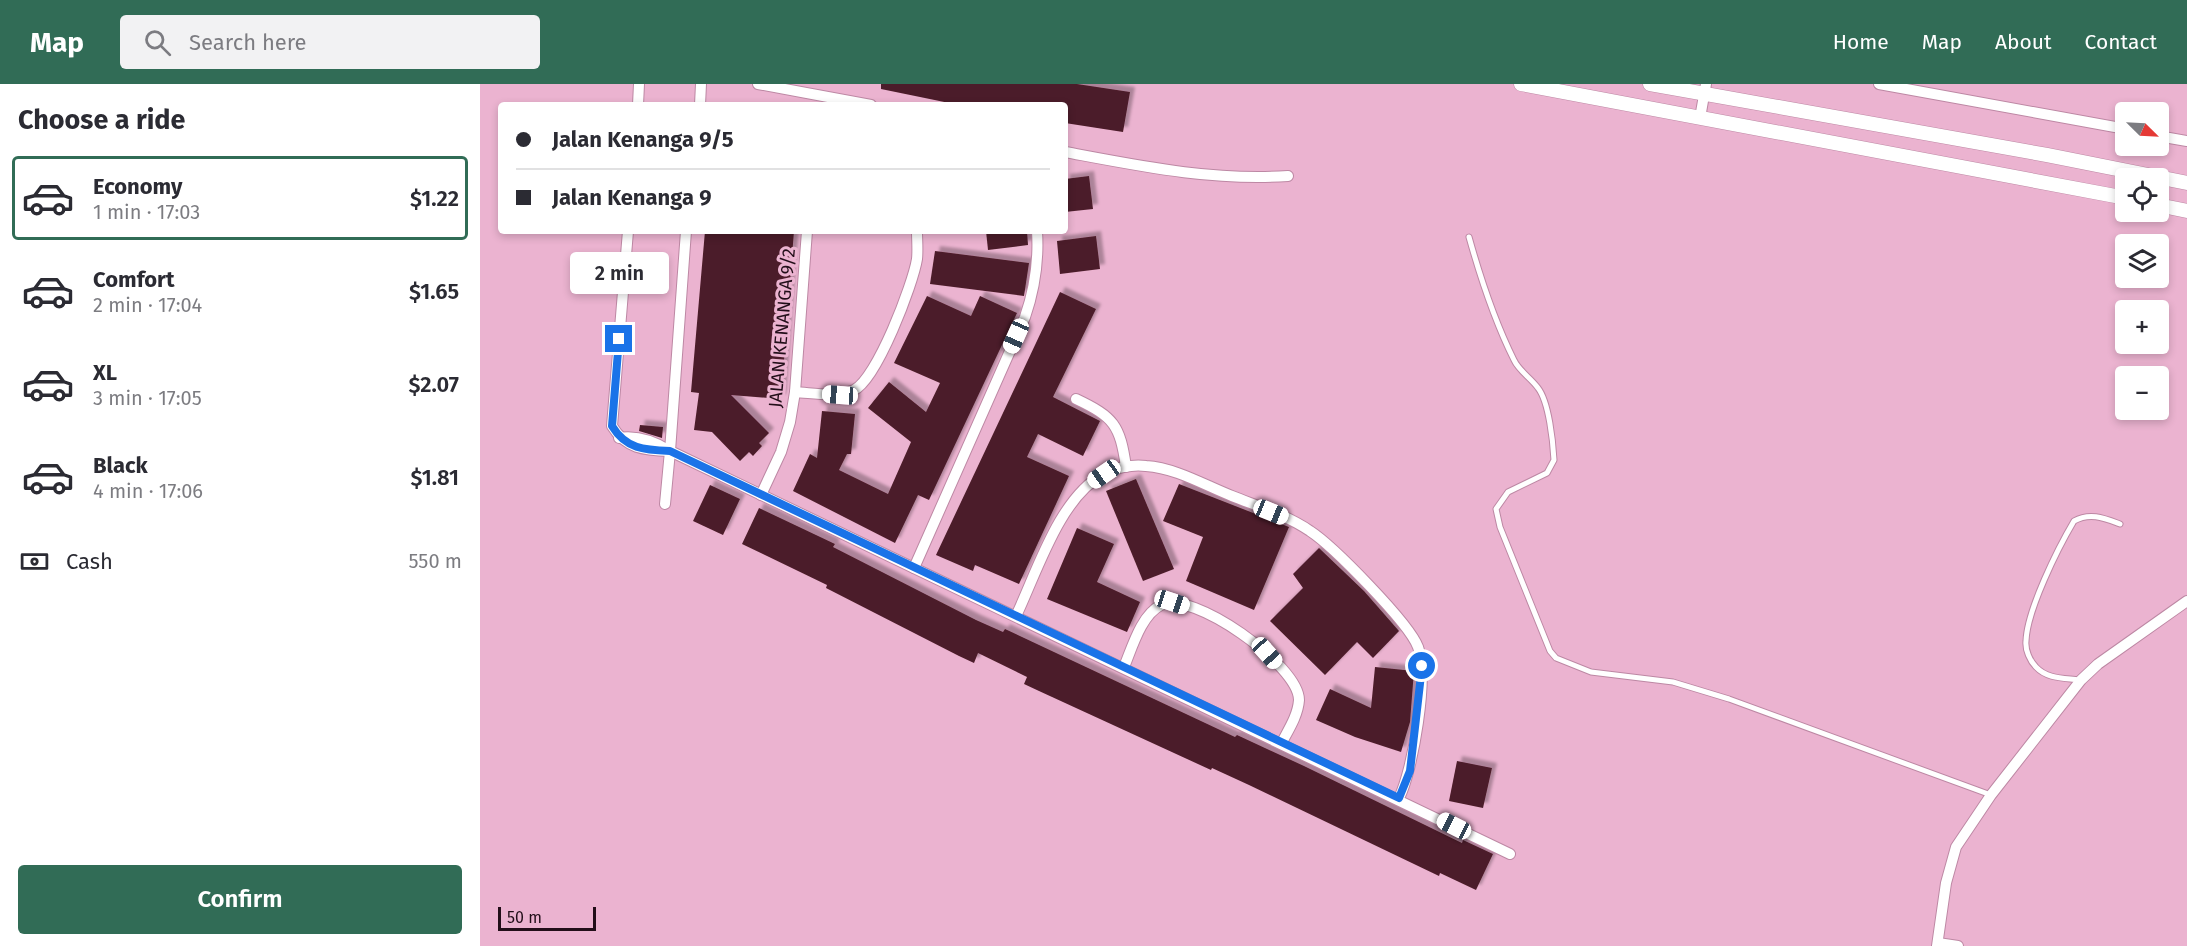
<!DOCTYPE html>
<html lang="en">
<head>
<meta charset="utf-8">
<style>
  :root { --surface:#fff; --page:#f2f2f3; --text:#2b2b33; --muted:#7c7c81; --line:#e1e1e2; --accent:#316c56 }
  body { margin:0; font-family:"Fira Sans",sans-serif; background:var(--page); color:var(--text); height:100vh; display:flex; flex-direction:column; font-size:22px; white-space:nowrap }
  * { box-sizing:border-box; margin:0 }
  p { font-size:20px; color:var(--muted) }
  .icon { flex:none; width:33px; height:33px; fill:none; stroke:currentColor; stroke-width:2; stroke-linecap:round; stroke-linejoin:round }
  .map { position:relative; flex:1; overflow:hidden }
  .details { display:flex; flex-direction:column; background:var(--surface); width:480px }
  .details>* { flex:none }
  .top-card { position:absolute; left:18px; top:18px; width:570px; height:132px; border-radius:6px; box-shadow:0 3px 9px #0003; display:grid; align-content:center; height:132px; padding:0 18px; background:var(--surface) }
  .needle { width:39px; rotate:114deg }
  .tools { position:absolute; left:1635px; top:18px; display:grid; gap:12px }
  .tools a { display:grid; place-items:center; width:54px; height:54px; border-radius:6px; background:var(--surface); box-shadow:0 3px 9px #0003; font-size:30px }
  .scale { position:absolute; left:18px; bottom:15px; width:98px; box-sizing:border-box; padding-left:6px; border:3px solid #220e19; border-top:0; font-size:16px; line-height:21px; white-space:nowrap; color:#220e19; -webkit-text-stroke:4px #ebb3d0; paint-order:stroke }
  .end { position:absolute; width:27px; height:27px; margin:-14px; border:8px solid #1a73e8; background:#fff; box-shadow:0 0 0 3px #fff }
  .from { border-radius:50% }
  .bubble { position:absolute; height:42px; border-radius:6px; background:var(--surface); box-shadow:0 3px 9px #0003; font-size:20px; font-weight:600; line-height:42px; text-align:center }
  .car { position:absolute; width:18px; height:36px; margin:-18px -9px; border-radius:8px; box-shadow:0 0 4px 2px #0007; background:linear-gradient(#fff 24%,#345 0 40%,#fff 0 76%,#345 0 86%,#fff 0) }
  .top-card b { display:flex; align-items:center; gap:21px; height:57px; font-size:22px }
  .top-card b+b { border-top:2px solid var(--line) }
  .top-card i { width:15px; height:15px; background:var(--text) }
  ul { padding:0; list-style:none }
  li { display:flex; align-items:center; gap:18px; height:84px; margin:0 12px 9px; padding:0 6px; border:3px solid transparent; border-radius:6px }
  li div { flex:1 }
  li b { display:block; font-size:22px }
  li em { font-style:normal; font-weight:600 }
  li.active { border-color:var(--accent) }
  li>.icon { width:54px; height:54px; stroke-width:1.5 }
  h2 { padding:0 18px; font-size:27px; line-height:72px }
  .pay { display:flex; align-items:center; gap:15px; height:66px; padding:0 18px; font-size:22px }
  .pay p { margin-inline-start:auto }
  .primary-button { display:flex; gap:12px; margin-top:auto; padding:12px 18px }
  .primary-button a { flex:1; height:69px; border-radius:6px; background:var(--accent); color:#fff; font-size:24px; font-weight:600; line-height:69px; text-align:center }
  header { display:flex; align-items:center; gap:36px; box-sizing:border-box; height:84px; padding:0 30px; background:var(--accent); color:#fff }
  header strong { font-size:28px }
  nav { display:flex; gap:33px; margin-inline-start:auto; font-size:21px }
  .search { width:420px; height:54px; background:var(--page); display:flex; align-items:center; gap:15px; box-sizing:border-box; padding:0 21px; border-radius:6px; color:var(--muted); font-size:22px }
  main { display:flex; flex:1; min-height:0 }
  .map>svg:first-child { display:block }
  .building { fill:#4c1c29; filter:url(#shadow) }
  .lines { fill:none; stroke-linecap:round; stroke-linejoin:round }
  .service-casing { stroke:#bd88a4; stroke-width:7 }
  .minor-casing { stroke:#bd88a4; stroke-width:12 }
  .tertiary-casing { stroke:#bd88a4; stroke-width:15 }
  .service { stroke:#fff; stroke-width:5 }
  .minor { stroke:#fff; stroke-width:10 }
  .tertiary { stroke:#fff; stroke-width:14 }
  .route { stroke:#1a73e8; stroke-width:8 }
  .labels { text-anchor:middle; stroke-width:6; stroke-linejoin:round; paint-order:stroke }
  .street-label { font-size:18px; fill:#220e19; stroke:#ebb3d0 }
</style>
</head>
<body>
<header>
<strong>Map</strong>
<div class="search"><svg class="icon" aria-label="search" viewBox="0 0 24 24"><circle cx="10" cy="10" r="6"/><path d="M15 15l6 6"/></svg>Search here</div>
<nav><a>Home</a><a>Map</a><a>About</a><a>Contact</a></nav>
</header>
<main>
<section class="details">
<h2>Choose a ride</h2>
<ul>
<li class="active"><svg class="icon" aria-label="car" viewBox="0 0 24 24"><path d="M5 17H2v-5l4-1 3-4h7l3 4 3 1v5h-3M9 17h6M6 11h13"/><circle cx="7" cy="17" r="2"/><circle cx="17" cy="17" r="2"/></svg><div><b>Economy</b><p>1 min · 17:03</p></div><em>$1.22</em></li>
<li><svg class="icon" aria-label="car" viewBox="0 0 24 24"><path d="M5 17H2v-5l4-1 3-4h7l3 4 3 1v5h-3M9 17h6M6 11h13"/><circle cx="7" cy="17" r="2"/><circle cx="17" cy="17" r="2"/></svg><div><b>Comfort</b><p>2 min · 17:04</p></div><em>$1.65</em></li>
<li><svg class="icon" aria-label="car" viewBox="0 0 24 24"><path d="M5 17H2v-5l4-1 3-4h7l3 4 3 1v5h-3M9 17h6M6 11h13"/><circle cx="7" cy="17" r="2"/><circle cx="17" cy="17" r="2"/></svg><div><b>XL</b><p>3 min · 17:05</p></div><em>$2.07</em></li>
<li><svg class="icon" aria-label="car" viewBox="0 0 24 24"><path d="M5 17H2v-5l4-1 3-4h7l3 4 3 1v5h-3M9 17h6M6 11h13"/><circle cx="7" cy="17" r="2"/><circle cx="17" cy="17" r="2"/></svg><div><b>Black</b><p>4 min · 17:06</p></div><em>$1.81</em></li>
</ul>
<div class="pay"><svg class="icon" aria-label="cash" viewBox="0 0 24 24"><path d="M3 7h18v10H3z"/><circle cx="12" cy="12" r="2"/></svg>Cash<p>550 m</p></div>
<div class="primary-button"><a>Confirm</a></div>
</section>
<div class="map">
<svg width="1707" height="862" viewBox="0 0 1707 862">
  <defs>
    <filter id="shadow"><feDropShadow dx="5" dy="-5" stdDeviation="1.5" flood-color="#0004"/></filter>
  </defs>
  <rect width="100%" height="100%" fill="#ebb3d0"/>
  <g class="building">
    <path d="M401,0h196l53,8 -7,40 -58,-9v-18h-106l-78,-16z"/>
    <path d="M609,92l4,33 -28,3v-33z"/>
    <path d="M225,147h89l-13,168 -50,-4 38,38 -10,10 3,3 -9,10 -4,-4 -9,9 -28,-29 -18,-2 5,-37 -8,-1z"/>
    <path d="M506,147h41l1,14 -40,5z"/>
    <path d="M616,152l4,33 -40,5 -3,-33z"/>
    <path d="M455,167l94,12 -5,33 -94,-12z"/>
    <path d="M580,208l36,17 -43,88 47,24 -17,35 -45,-22 -11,23 42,19 -50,108 -44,-19 -2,6 -37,-16z"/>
    <path d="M447,212l44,20 9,-20 37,17 -88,187 -11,-5 -23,48 -102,-52 17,-37 7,4 5,-47 33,3 -4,40h-4l-8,16 49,24 23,-52 -43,-34 21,-26 37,30 14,-29 -46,-20z"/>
    <path d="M160,341l23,2 -1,11 -23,-7z"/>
    <path d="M656,395l38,90 -31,12 -37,-90z"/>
    <path d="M699,400l110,43 -35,83 -68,-29 17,-44 -40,-16z"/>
    <path d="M230,401l30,14 -17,36 -30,-14z"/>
    <path d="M279,424l76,36 -2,3 143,73 27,12 2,-3 230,108 2,-2 67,31 158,77 1,-3 30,14 -17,36 -36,-17 -1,3 -190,-91 -37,-17 -1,2 -172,-79 -15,-7 3,-7 -49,-24 -4,10 -15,-7 -133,-68 1,-3 -85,-41z"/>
    <path d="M597,444l37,16 -17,38 43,20 -13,30 -80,-33z"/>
    <path d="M839,464l45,43 35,40 -26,27 -16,-16 -32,33 -55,-54 33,-33 -10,-14z"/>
    <path d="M895,583l39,4 -4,51 -9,30 -46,-15 -39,-17 14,-31 41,19z"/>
    <path d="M977,677l35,7 -9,40 -34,-7z"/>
  </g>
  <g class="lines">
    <defs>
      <g id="service">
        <path d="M989,153c12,43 25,83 45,123 5,11 17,18 24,28 11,14 15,54 16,72l-7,13 -39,19 -12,17 4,18 50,124 6,7 35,14 82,10 56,17 262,96"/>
        <path d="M1599,596c-15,-2 -32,-1 -43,-13 -6,-6 -11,-17 -10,-26 1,-31 32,-93 48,-120 16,-9 30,-3 46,3"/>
      </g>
      <g id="minor">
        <path d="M278,0l113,21"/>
        <path d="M1399,0l247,45"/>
        <path d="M158,21l1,-21"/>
        <path d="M220,21l1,-21"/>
        <path d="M1220,34l6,-34"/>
        <path d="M1678,52l29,5"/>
        <path d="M585,68c75,14 146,29 223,24"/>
        <path d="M148,147l-16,195c14,23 32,24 58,25"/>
        <path d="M206,147l-16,220 840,403"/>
        <path d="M315,308c19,1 41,6 59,-2 23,-11 59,-106 63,-131 1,-9 0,-19 0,-28"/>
        <path d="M596,315c38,18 44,26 50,68"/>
        <path d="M139,354c19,-3 35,3 51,13"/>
        <path d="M281,411l20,-43 9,-30 5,-30 12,-161"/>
        <path d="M185,420l5,-53"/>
        <path d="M434,484l111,-251c10,-29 14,-55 12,-86"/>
        <path d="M536,532c21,-44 43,-117 86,-141 12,-7 30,-11 44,-9 30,2 58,19 86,30 25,10 55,19 78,35 23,15 99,92 108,116 11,29 -5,123 -19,151"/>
        <path d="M644,583c8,-19 17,-52 37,-62 30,-16 138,60 138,95 -1,15 -10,29 -17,42"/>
        <path d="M1458,859l20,3"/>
        <path d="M1457,862l9,-63 10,-36 35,-52 90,-115 17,-16 89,-63"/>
      </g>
      <g id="tertiary">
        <path d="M1041,0l605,114"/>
        <path d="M1170,0l397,71 140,28"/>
        <path d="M1678,121l29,6"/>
      </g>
    </defs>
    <use href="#service" class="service-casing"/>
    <use href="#minor" class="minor-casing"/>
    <use href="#tertiary" class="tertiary-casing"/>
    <use href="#service" class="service"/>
    <use href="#minor" class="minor"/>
    <use href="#tertiary" class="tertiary"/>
  </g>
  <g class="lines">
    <path class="route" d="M139,255l-7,87c14,23 32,24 58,25l729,347 11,-27 12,-105"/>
  </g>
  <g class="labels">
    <g class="street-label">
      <text transform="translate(302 244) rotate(-85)" y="6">JALAN KENANGA 9/2</text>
    </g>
  </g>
</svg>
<div class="tools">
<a><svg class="needle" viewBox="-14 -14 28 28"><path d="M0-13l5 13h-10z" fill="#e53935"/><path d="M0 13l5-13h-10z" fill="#7c7c81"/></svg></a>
<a><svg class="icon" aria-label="locate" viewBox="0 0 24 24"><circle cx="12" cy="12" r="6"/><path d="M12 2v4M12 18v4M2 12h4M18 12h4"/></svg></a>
<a><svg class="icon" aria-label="layers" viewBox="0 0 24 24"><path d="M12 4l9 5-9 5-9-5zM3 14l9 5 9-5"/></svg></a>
<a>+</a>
<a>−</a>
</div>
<div class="scale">50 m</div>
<i class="end from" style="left:942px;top:582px"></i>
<i class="end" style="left:139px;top:255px"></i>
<div class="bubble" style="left:90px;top:168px;width:99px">2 min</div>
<i class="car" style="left:536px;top:252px;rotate:204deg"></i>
<i class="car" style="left:360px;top:311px;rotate:274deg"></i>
<i class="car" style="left:624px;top:390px;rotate:235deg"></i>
<i class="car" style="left:791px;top:428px;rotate:112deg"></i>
<i class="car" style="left:692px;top:518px;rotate:108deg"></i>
<i class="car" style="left:787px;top:569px;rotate:138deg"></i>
<i class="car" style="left:974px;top:742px;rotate:297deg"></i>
<div class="top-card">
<b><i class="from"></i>Jalan Kenanga 9/5</b>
<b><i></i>Jalan Kenanga 9</b>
</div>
</div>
</main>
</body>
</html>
